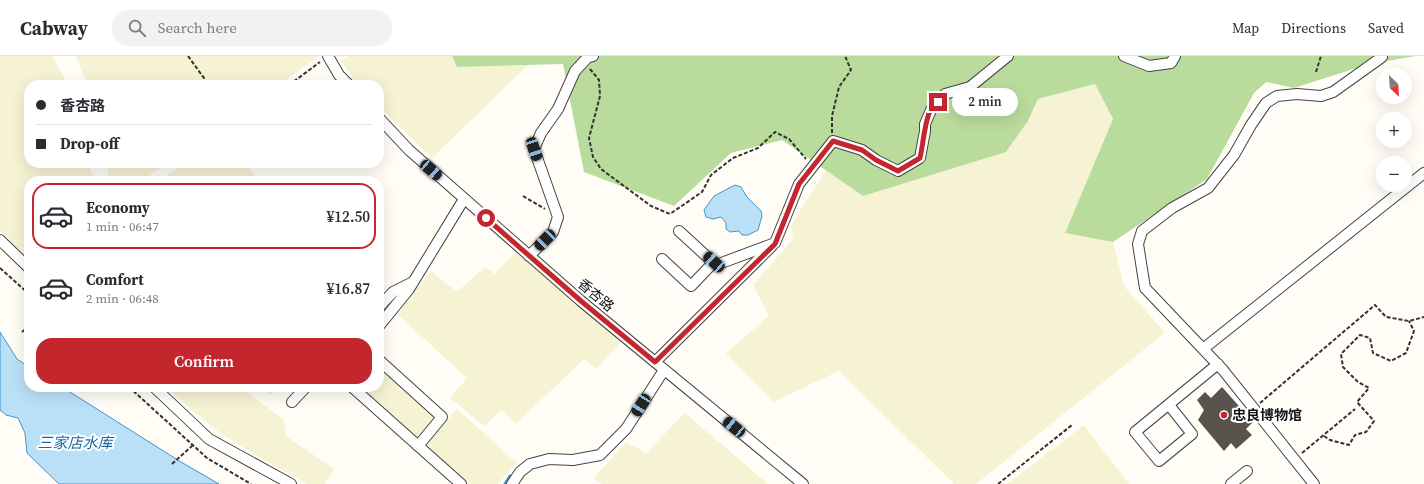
<!DOCTYPE html>
<html lang="en">
<head>
<meta charset="utf-8">
<style>
  :root { --surface:#fff; --page:#f2f2f3; --text:#2b2b33; --muted:#7c7c81; --line:#e1e1e2; --accent:#c4262e }
  body { margin:0; font-family:"Source Serif 4","Noto Sans SC",serif; background:var(--page); color:var(--text); height:100vh; display:flex; flex-direction:column; font-size:15px; white-space:nowrap }
  * { box-sizing:border-box; margin:0 }
  p { font-size:13px; color:var(--muted) }
  .icon { flex:none; width:22px; height:22px; fill:none; stroke:currentColor; stroke-width:2; stroke-linecap:round; stroke-linejoin:round }
  .map { position:relative; flex:1; overflow:hidden }
  .drawer { position:absolute; left:24px; top:120px; width:360px; height:216px; display:flex; flex-direction:column; background:var(--surface); border-radius:16px; box-shadow:0 4px 16px #0002 }
  .drawer>* { flex:none }
  .guide { position:absolute; left:24px; top:24px; width:360px; height:88px; border-radius:16px; box-shadow:0 4px 16px #0002; display:grid; align-content:center; height:88px; padding:0 12px; background:var(--surface) }
  .needle { width:26px; rotate:155deg }
  .buttons { position:absolute; left:1376px; top:12px; display:grid; gap:8px }
  .buttons a { display:grid; place-items:center; width:36px; height:36px; border-radius:50%; background:var(--surface); box-shadow:0 4px 16px #0002; font-size:20px }
  .end { position:absolute; width:18px; height:18px; margin:-9px; border:5px solid #c4262e; background:#fff; box-shadow:0 0 0 2px #fff }
  .from { border-radius:50% }
  .bubble { position:absolute; height:28px; border-radius:14px; background:var(--surface); box-shadow:0 4px 16px #0002; font-size:13px; font-weight:600; line-height:28px; text-align:center }
  .car { position:absolute; width:12px; height:24px; margin:-12px -6px; border-radius:5px; box-shadow:0 0 3px 1px #0007; background:linear-gradient(#222 24%,#8ab4d8 0 40%,#222 0 76%,#8ab4d8 0 86%,#222 0) }
  .guide b { display:flex; align-items:center; gap:14px; height:38px; font-size:15px }
  .guide b+b { border-top:1px solid var(--line) }
  .guide i { width:10px; height:10px; background:var(--text) }
  ul { padding:7px 0 0; list-style:none }
  li { display:flex; align-items:center; gap:12px; height:66px; margin:0 8px 6px; padding:0 4px; border:2px solid transparent; border-radius:16px }
  li div { flex:1 }
  li b { display:block; font-size:15px }
  li em { font-style:normal; font-weight:600 }
  li.selected { border-color:var(--accent) }
  li>.icon { width:36px; height:36px; stroke-width:1.5 }
  .action { display:flex; gap:8px; margin-top:auto; padding:8px 12px }
  .action a { flex:1; height:46px; border-radius:16px; background:var(--accent); color:#fff; font-size:16px; font-weight:600; line-height:46px; text-align:center }
  header { display:flex; align-items:center; gap:24px; box-sizing:border-box; height:56px; padding:0 20px; background:var(--surface); border-bottom:1px solid var(--line) }
  header strong { font-size:19px }
  nav { display:flex; gap:22px; margin-inline-start:auto; font-size:14px }
  .search { width:280px; height:36px; background:var(--page); display:flex; align-items:center; gap:10px; box-sizing:border-box; padding:0 14px; border-radius:16px; color:var(--muted); font-size:15px }
  .map>svg:first-child { display:block }
  .farmland { fill:#f6f3d4 }
  .forest { fill:#b9dc9c }
  .water { fill:#b9e0f7; stroke:#3f96cf }
  .lines { fill:none; stroke-linecap:round; stroke-linejoin:round }
  .stream { stroke:#3f96cf; stroke-width:3 }
  .building { fill:#5a524d }
  .minor-casing { stroke:#444; stroke-width:12 }
  .path { stroke:#333; stroke-width:2; stroke-dasharray:4 2; stroke-linecap:butt }
  .minor { stroke:#fff; stroke-width:10 }
  .route { stroke:#c4262e; stroke-width:5 }
  .poi-dot { fill:#c4262e; stroke:#fff; stroke-width:1.5 }
  .labels { text-anchor:middle; stroke-width:4; stroke-linejoin:round; paint-order:stroke }
  .street-label { font-size:14px; fill:#111; stroke:#fff }
  .poi-label { font-size:14px; font-weight:bold; fill:#111; stroke:#fff; text-anchor:start }
  .water-label { font-size:15px; font-style:italic; fill:#1768a6; stroke:#fff }
</style>
</head>
<body>
<header>
<strong>Cabway</strong>
<div class="search"><svg class="icon" aria-label="search" viewBox="0 0 24 24"><circle cx="10" cy="10" r="6"/><path d="M15 15l6 6"/></svg>Search here</div>
<nav><a>Map</a><a>Directions</a><a>Saved</a></nav>
</header>
<div class="map">
<svg width="1424" height="428" viewBox="0 0 1424 428">
  <rect width="100%" height="100%" fill="#fffdf5"/>
  <g class="farmland">
    <path d="M0,0h52l11,19 3,10h-37v78h60l5,18h-65v78l-29,-28z"/>
    <path d="M76,0h244l-42,29h-191z"/>
    <path d="M348,0h104l5,11 71,-2 -96,93 -53,-52v-21h-21l-17,-24z"/>
    <path d="M1095,28l18,35 -48,114 48,9 11,44 41,47 -189,151h-22l-115,-113 -66,31 -47,-49 43,-37 -16,-31 40,-46 -2,-14 35,-55 37,26 143,-44 22,-31 10,-22z"/>
    <path d="M106,107h61l-26,18h-31z"/>
    <path d="M185,107h61l13,18h-100z"/>
    <path d="M516,195l106,90 -25,28 -13,-10 -68,65 -14,-14 -18,16 -34,-28 17,-20 -70,-64 34,-43 26,21 28,-25 10,7z"/>
    <path d="M379,310l57,52 -20,22 -59,-53h22z"/>
    <path d="M166,331h74l44,33 2,16 48,33 -9,15h-18l-52,-29 -42,-27z"/>
    <path d="M261,331h18l-8,8z"/>
    <path d="M457,353l60,54 -19,21h-31l-43,-39z"/>
    <path d="M685,357l83,71h-166l-8,-6 32,-36 20,11z"/>
    <path d="M1084,369l45,59h-122z"/>
  </g>
  <path class="forest" d="M452,0h964l-47,8 -75,24 -28,-6 -12,11 -47,86 -94,63 -48,-9 48,-114 -18,-35 -57,15 -10,22 -22,31 -143,44 -81,-56 -51,13 -57,53 -90,-34 -21,-108 -106,3z"/>
  <g class="water">
    <path d="M735,129l6,2 6,10 14,14 1,5 -4,14 -10,5h-6l-3,-4 -9,1 -4,-3v-6l-5,-6 -8,2 -7,-2 -2,-7 10,-14z"/>
    <path d="M0,276l17,27 12,8v20h33l119,75 38,22h-160l-32,-31 -2,-20 -7,-15 -12,-3 -6,-5z"/>
  </g>
  <g class="lines">
    <path class="stream" d="M505,428l5,-8"/>
  </g>
  <path class="building" d="M1222,331l31,35 -7,7 6,6 -16,14 -5,-6 -7,8 -26,-31 6,-10 -7,-10 8,-8 6,6z"/>
  <g class="lines">
    <defs>
      <g id="minor">
        <path d="M328,0l11,19 10,10"/>
        <path d="M1124,0l25,10 22,-3 4,-7"/>
        <path d="M379,62l30,32 172,151 222,183"/>
        <path d="M679,175l37,34 59,-22 24,-59 34,-43 29,9 14,10 22,11 22,-13 5,-27v-7l6,-14 14,-16 25,-7 38,-31"/>
        <path d="M0,184l29,28"/>
        <path d="M529,200l24,-24 5,-15 -24,-68 7,-16 17,-24 17,-38 13,-14 5,-1"/>
        <path d="M662,203l29,27 23,-24"/>
        <path d="M379,251l14,-15 20,-10"/>
        <path d="M379,270l30,-37 55,-90"/>
        <path d="M1203,293l221,-176"/>
        <path d="M379,304l63,57 -24,29"/>
        <path d="M655,306l117,-116"/>
        <path d="M154,331l55,52 82,45"/>
        <path d="M352,331l109,97"/>
        <path d="M292,346l14,-15"/>
        <path d="M1169,349l23,29 -33,27 -24,-29 83,-68"/>
        <path d="M512,428l8,-12 10,-8 19,-5 24,1 27,-5 26,-26 38,-59"/>
        <path d="M1231,428l16,-13"/>
        <path d="M1314,428l-91,-114 -78,-82 -7,-44 4,-13 30,-23 36,-20 26,-33 17,-30 15,-22 11,-7 20,-2 24,2 12,-4 49,-35"/>
      </g>
    </defs>
    <use href="#minor" class="minor-casing"/>
    <g class="path">
      <path d="M188,0l21,29"/>
      <path d="M590,13l9,11 1,16 -11,42 4,19 8,12 50,37 19,8 32,-22 9,-17 22,-17 25,-10 17,-16 14,7 17,20"/>
      <path d="M1316,16l5,-16"/>
      <path d="M289,29l31,-23"/>
      <path d="M832,77v-17l7,-29 12,-17 -6,-14"/>
      <path d="M523,140l22,13"/>
      <path d="M0,212l29,26"/>
      <path d="M22,276l7,-6"/>
      <path d="M129,331l78,71 44,26"/>
      <path d="M1260,347l115,-98 11,12 23,4 15,-4"/>
      <path d="M1324,380l6,4 19,5 6,-10 11,-3 8,-11 -17,-19 12,-14 -11,-6 -15,-15 -2,-13 19,-19 10,3 3,15 18,8 15,-8 8,-22 -5,-10"/>
      <path d="M1302,397l53,-44"/>
      <path d="M172,408l21,-19"/>
      <path d="M998,428l74,-59"/>
    </g>
    <use href="#minor" class="minor"/>
  </g>
  <g class="lines">
    <path class="route" d="M486,162l95,83 74,61 120,-118 24,-60 34,-43 29,9 14,10 22,11 22,-13c3,-12 5,-40 11,-49 2,-3 5,-5 7,-7"/>
  </g>
  <circle class="poi-dot" cx="1224" cy="359" r="4"/>
  <g class="labels">
    <g class="street-label">
      <text transform="translate(596 239) rotate(40)" y="5">香杏路</text>
    </g>
    <g class="poi-label">
      <text x="1232" y="364">忠良博物馆</text>
    </g>
    <g class="water-label">
      <text x="75" y="392">三家店水库</text>
    </g>
  </g>
</svg>
<div class="buttons">
<a><svg class="needle" viewBox="-14 -14 28 28"><path d="M0-13l5 13h-10z" fill="#e53935"/><path d="M0 13l5-13h-10z" fill="#7c7c81"/></svg></a>
<a>+</a>
<a>−</a>
</div>
<i class="end from" style="left:486px;top:162px"></i>
<i class="end" style="left:938px;top:46px"></i>
<div class="bubble" style="left:952px;top:32px;width:66px">2 min</div>
<i class="car" style="left:534px;top:93px;rotate:161deg"></i>
<i class="car" style="left:431px;top:114px;rotate:131deg"></i>
<i class="car" style="left:545px;top:184px;rotate:225deg"></i>
<i class="car" style="left:714px;top:206px;rotate:312deg"></i>
<i class="car" style="left:641px;top:349px;rotate:213deg"></i>
<i class="car" style="left:734px;top:371px;rotate:309deg"></i>
<div class="guide">
<b><i class="from"></i>香杏路</b>
<b><i></i>Drop-off</b>
</div>
<section class="drawer">
<ul>
<li class="selected"><svg class="icon" aria-label="car" viewBox="0 0 24 24"><path d="M5 17H2v-5l4-1 3-4h7l3 4 3 1v5h-3M9 17h6M6 11h13"/><circle cx="7" cy="17" r="2"/><circle cx="17" cy="17" r="2"/></svg><div><b>Economy</b><p>1 min · 06:47</p></div><em>¥12.50</em></li>
<li><svg class="icon" aria-label="car" viewBox="0 0 24 24"><path d="M5 17H2v-5l4-1 3-4h7l3 4 3 1v5h-3M9 17h6M6 11h13"/><circle cx="7" cy="17" r="2"/><circle cx="17" cy="17" r="2"/></svg><div><b>Comfort</b><p>2 min · 06:48</p></div><em>¥16.87</em></li>
</ul>
<div class="action"><a>Confirm</a></div>
</section>
</div>
</body>
</html>
